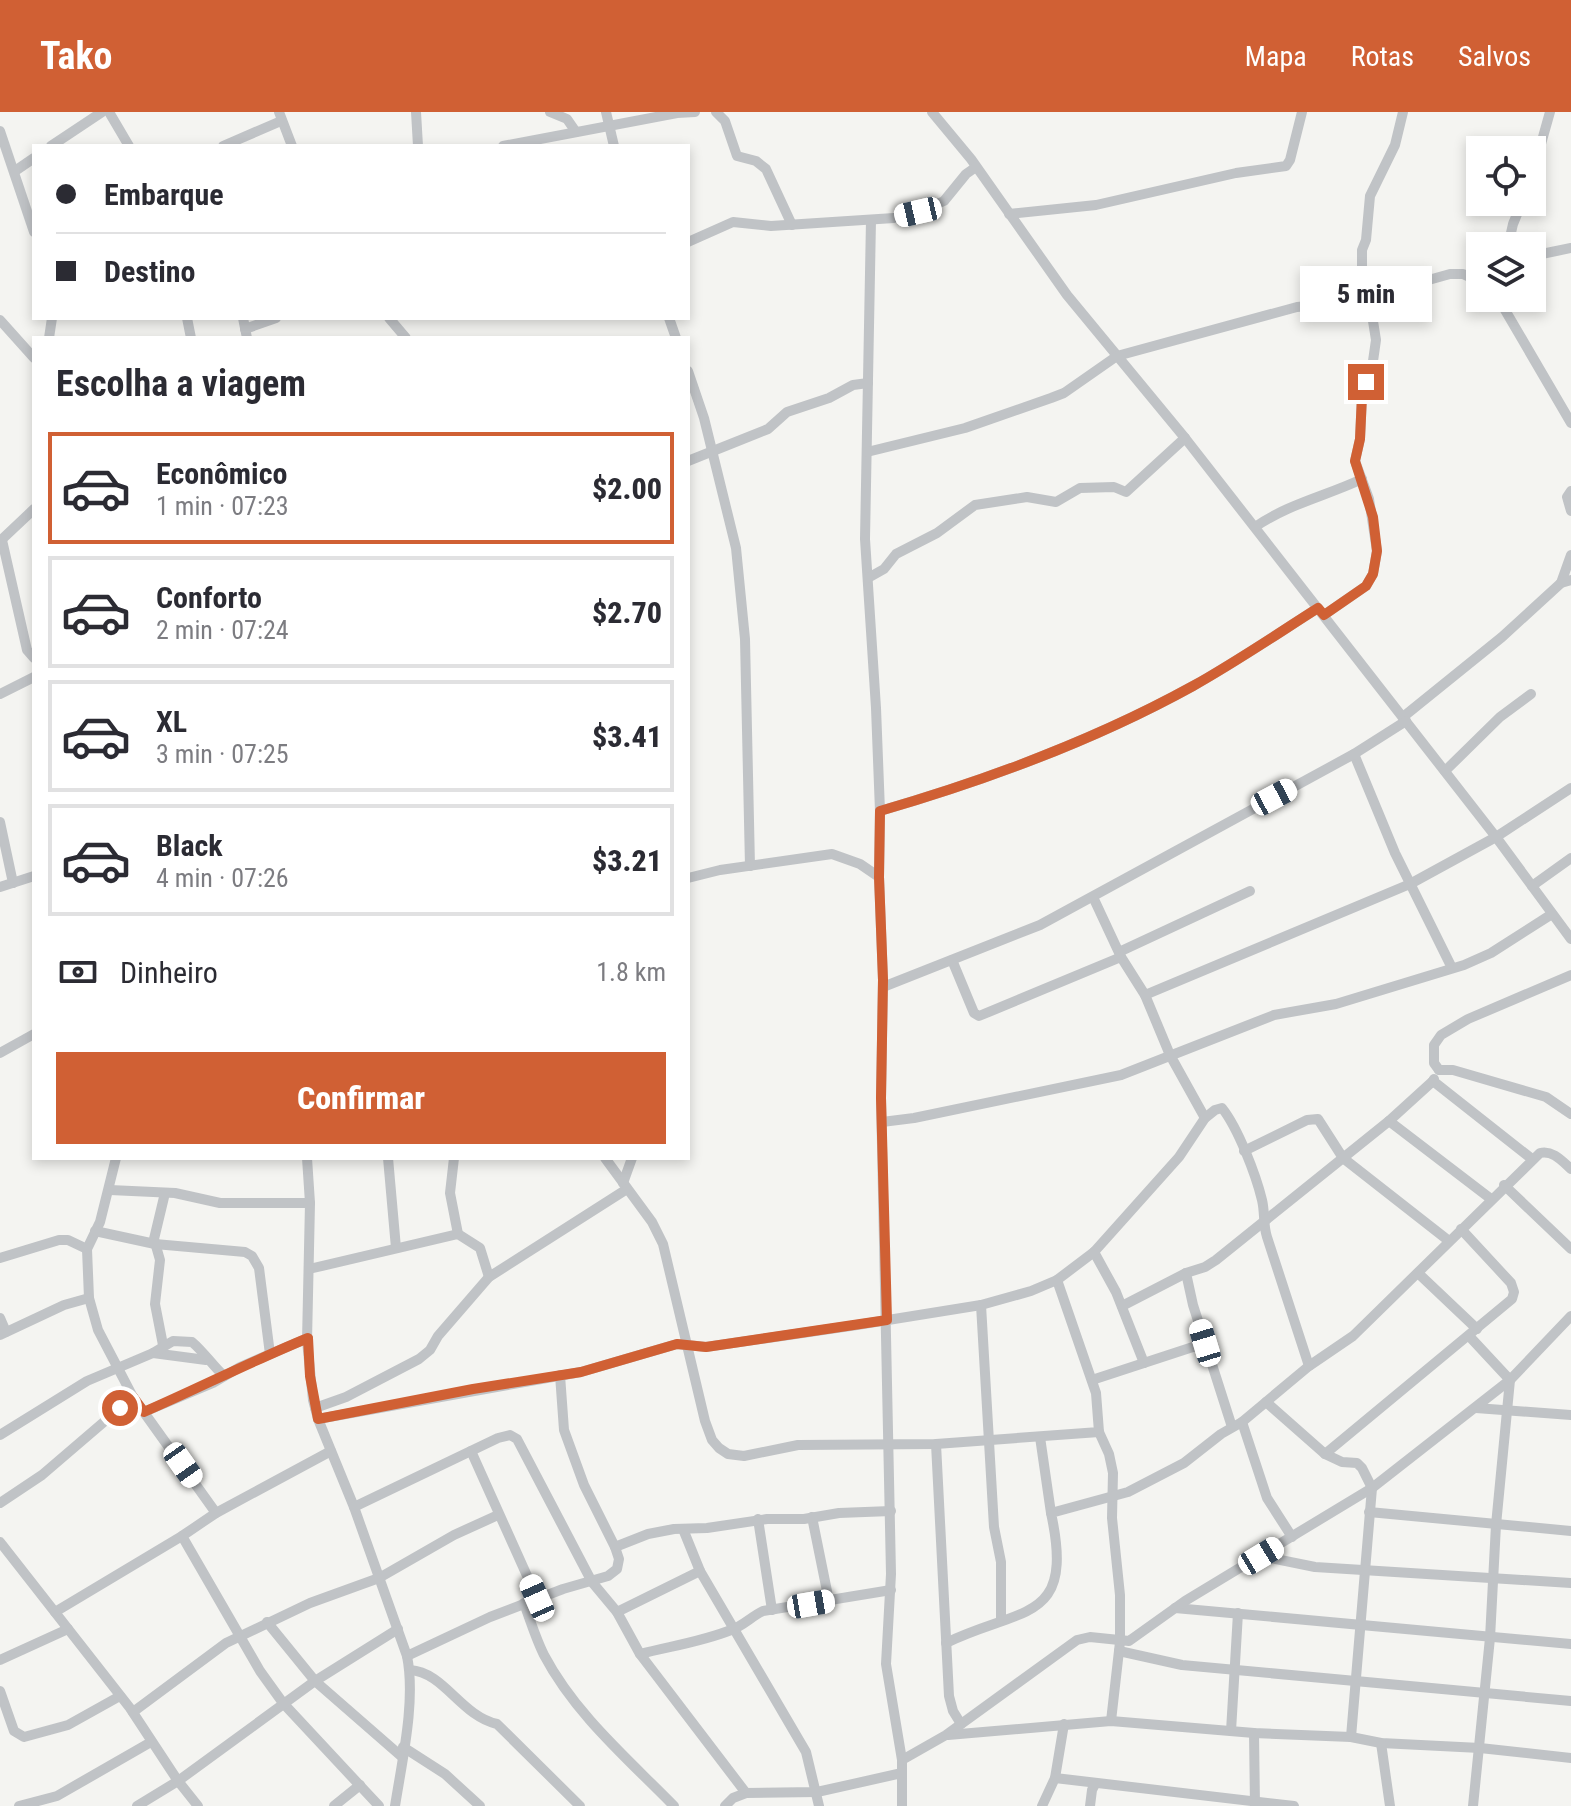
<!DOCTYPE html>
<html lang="pt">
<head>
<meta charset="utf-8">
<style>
  :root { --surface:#fff; --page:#f7f7f7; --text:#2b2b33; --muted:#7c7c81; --line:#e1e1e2; --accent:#d06034 }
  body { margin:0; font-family:"Roboto Condensed",sans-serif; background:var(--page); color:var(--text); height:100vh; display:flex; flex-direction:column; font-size:30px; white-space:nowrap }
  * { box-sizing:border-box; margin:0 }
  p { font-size:26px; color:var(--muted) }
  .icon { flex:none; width:44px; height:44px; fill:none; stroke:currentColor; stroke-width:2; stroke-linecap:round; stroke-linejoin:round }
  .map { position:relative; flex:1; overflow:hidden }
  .drawer { position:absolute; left:32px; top:224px; width:658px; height:824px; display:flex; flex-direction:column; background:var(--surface); border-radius:0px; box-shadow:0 4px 12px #0003 }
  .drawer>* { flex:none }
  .guide { position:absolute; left:32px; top:32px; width:658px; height:176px; border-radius:0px; box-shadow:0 4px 12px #0003; display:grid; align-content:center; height:176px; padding:0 24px; background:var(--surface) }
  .tools { position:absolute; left:1466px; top:24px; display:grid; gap:16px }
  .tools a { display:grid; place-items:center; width:80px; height:80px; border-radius:0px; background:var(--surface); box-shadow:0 4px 12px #0003; font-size:40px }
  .end { position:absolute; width:36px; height:36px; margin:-18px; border:10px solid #d06034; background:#fff; box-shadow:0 0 0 4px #fff }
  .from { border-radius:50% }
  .bubble { position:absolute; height:56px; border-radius:0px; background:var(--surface); box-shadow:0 4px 12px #0003; font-size:26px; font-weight:800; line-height:56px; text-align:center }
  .car { position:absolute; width:24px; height:48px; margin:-24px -12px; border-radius:10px; box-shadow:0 0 6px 2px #0007; background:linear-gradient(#fff 24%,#345 0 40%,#fff 0 76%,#345 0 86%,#fff 0) }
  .guide b { display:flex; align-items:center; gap:28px; height:76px; font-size:30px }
  .guide b+b { border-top:2px solid var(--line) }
  .guide i { width:20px; height:20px; background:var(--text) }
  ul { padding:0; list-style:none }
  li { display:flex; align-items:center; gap:24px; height:112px; margin:0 16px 12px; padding:0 8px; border:4px solid var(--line); border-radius:0px }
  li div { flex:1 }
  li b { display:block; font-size:30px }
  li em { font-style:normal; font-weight:800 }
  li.on { border-color:var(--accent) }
  li>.icon { width:72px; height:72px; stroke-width:1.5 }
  h2 { padding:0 24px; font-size:36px; line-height:96px }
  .pay { display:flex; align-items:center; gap:20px; height:88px; padding:0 24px; font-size:30px }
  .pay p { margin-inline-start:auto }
  .action { display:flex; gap:16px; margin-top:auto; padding:16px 24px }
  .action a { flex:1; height:92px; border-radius:0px; background:var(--accent); color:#fff; font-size:32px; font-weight:800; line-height:92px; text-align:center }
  header { display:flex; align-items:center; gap:48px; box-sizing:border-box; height:112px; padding:0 40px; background:var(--accent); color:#fff }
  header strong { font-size:38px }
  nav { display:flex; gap:44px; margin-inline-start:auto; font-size:28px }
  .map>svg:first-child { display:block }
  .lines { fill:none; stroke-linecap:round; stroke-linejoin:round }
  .street { stroke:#c0c3c6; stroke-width:10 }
  .route { stroke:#d06034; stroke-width:10 }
</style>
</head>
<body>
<header>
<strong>Tako</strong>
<nav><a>Mapa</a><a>Rotas</a><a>Salvos</a></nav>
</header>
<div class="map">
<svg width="1571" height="1694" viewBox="0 0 1571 1694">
  <rect width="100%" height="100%" fill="#f4f4f1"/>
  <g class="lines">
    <g class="street">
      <path d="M109,0l20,34"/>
      <path d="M279,0l13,34"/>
      <path d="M416,0l2,34"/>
      <path d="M550,0l17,7 9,13"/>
      <path d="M606,0l8,34"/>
      <path d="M716,0l9,9 12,35 19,5 10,8 26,56"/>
      <path d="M932,0l39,47 96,136 118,143 311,399 75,102"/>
      <path d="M0,19l34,101"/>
      <path d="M51,34l51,-34"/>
      <path d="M223,34l58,-25"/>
      <path d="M503,34l174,-33 18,-1"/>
      <path d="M15,59l19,-13"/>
      <path d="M1532,64l18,-64"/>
      <path d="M1009,102l87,-9 140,-32 50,-7 4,-6 12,-48"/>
      <path d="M871,108l-6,319 11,169 4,103 -1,66 4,103 -2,118 10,476 -5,90 16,96v46"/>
      <path d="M688,130l45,-20 38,4 123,-8 24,-6 26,-11 22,-27 10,-7"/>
      <path d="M1508,134l5,-22 9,-22"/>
      <path d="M1532,144l39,-8"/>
      <path d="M1498,186l73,125"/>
      <path d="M187,206l4,20"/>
      <path d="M243,206l4,20"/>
      <path d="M389,206l17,20"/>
      <path d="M669,206l7,20"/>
      <path d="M0,208l34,38"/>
      <path d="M245,217l31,-11"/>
      <path d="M49,226l3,-20"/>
      <path d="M688,259l16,47 32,130 9,91 5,227"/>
      <path d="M867,340l98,-24 86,-30 13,-5 53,-37 180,-49 53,-5 100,-28h13l17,8"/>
      <path d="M688,349l80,-32 19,-17 42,-14 24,-13 15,-2"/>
      <path d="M1571,379l-4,6 4,14"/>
      <path d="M1255,415c33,-23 71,-31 107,-48"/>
      <path d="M2,428l25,110 7,8"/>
      <path d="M0,429l34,-32"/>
      <path d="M868,466l16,-9 12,-15 41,-21 38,-28 52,-8 29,5 24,-14 34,-1 12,5 59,-54"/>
      <path d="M1561,471l10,-28"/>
      <path d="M1324,503l42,-29 7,-12 4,-23 -8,-52 -14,-38 5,-22 2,-43 10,-28 4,-28 -7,-44 -7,-12v-34l4,-10 4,-44 25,-51 8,-33"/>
      <path d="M0,582l34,-17"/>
      <path d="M1403,605l99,-80 59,-54 10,-3"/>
      <path d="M1354,642l41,99 57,115"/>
      <path d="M1445,659l55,-54 31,-23"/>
      <path d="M880,699c107,-31 215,-71 313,-125 43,-24 84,-52 125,-78"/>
      <path d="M0,710l13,61"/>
      <path d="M688,766l32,-8 112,-16 28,10 19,13"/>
      <path d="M1532,774l39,-28"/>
      <path d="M0,775l34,-11"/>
      <path d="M1093,785l28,60 24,38 25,60 35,63"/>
      <path d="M1119,840l131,-61"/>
      <path d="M952,848l22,53 5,3 142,-59"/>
      <path d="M883,875l157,-62 314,-171 52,-33"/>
      <path d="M1145,883l265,-111 86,-47 75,-49"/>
      <path d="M0,941l34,-19"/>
      <path d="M1439,958l-5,-7v-18l7,-10 27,-16 103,-44"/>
      <path d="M1439,958h14l93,27 25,17"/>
      <path d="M1434,967l-1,2 99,78"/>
      <path d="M1389,1009l102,78"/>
      <path d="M882,1010l32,-4 207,-43 153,-60 62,-11 128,-39 27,-12 61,-39"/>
      <path d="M1244,1039l63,-31 11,-1 25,39 106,83"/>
      <path d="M116,1046l-16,64 -13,27 2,49 9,32 35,67 83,116"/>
      <path d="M307,1046l3,45 -3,138 6,59 5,19 36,88 53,149c9,45 -5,105 -12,150"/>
      <path d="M388,1046l8,90"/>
      <path d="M454,1046l-4,35 8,41"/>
      <path d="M605,1046l47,64 11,22 42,177 7,19 7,8 9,6 16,2 54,-11 138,-1 163,-12 -3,-39 -39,-113"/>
      <path d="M623,1071l9,-25"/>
      <path d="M1504,1073l67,64"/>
      <path d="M110,1078l65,3 45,10h90"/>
      <path d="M95,1119l60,13 90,8 7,4 7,12 11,86"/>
      <path d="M1094,1140l22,40 28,71"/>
      <path d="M0,1146l59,-18h9l19,9"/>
      <path d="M309,1157l149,-35 22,14 9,29"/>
      <path d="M1418,1161l59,56"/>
      <path d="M981,1193l13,222 7,35v59"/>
      <path d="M1122,1194l64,-33"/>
      <path d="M0,1206l6,14"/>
      <path d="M0,1223l64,-30 25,-7"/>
      <path d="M1470,1225l40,43 -14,145 -6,113 -17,168"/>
      <path d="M163,1233l-8,-41 5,-44 -6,-21 11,-46"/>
      <path d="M153,1241l53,7"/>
      <path d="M1092,1268l113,-37"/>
      <path d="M1266,1290l59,52 17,8 15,1 5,5 10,20 -21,249"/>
      <path d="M315,1296l31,-11 73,-38 11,-9 8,-14 51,-59 138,-88"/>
      <path d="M1476,1296l95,7"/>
      <path d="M144,1300l69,-29 27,-16 68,-29"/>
      <path d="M318,1307l263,-47 96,-28 29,3 151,-22 124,-20 50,-14 26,-11 37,-28 85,-95 26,-39 10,-8 7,-2c16,20 34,67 40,92 3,12 1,25 5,37l42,129"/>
      <path d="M1242,1310l25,76 25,39"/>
      <path d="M1232,1315l-39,-122 -7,-32 19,-6 11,-7 173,-139 44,-40"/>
      <path d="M1099,1320l10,22 4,19 -1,45 8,77v47l-9,79"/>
      <path d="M0,1323l87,-54 66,-28 20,-12 19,1c12,10 20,23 32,34"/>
      <path d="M1040,1325l11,76"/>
      <path d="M936,1332l13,252 4,15 8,13"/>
      <path d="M471,1339l66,147"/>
      <path d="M1325,1342l187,-155 2,-7 -3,-9 -50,-54"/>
      <path d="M0,1391l42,-28 91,-78"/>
      <path d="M354,1395l144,-69 12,-3 7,4 75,143 25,30 23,42 106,139"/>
      <path d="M1369,1400l202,19"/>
      <path d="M812,1405l17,84"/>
      <path d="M758,1407l14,91"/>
      <path d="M683,1417l17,42 106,181 13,54"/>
      <path d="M182,1424l78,135 23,32 96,103"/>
      <path d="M0,1430l130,166 48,73 20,25"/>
      <path d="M615,1435l33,-13 26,-5 33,-1 60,-9h37l35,-6 52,-2"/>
      <path d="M1261,1444l54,11 256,16"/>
      <path d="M524,1491c6,17 12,36 20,52 31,59 84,104 130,151"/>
      <path d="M1175,1496l396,36"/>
      <path d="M55,1500l127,-76 34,-23 115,-62"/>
      <path d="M617,1500l83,-41"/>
      <path d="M267,1510l48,59 86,75"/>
      <path d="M946,1531c76,-37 129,-19 105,-130l77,-21 56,-29 37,-29 21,-12 67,-56 44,-30 187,-183c13,-3 22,8 31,16"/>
      <path d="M1119,1539l63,14 389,36"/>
      <path d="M640,1542c31,-8 61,-12 91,-24 12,-4 21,-14 32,-19l128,-21"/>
      <path d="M407,1544l83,-39 73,-28 45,-13 9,-7 2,-10 -4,-12 -31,-62 -20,-55 -4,-55"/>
      <path d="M0,1548l68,-31"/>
      <path d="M410,1558c34,2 51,46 87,54l83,82"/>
      <path d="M0,1579l14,40 10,6 44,-12 52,-29"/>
      <path d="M133,1600l93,-69 84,-40 69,-25 75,-43 44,-20"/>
      <path d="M1231,1619l7,-118"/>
      <path d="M1254,1621l1,73"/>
      <path d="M948,1623l163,-14 143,12 97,4 30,6 99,5 91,10"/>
      <path d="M1381,1631l9,63"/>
      <path d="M403,1635l42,27 35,32"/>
      <path d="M902,1648l44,-25 131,-95 13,-3 39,4 56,-40 187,-113 138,-108 61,-64"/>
      <path d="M1055,1666l9,-54"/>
      <path d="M19,1694l38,-10 94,-54"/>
      <path d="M137,1694l41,-25 137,-100 83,-52"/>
      <path d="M334,1694l26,-21"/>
      <path d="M725,1694l8,-8 13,-5 71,-1 85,-19"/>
      <path d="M1042,1694l13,-28 239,28"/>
      <path d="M1090,1694l2,-16 3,-6"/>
    </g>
  </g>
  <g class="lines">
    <path class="route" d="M120,1296l13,-11 11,15c55,-24 108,-51 164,-74l2,38 8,43 155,-30 108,-17 96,-28 29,3 181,-27 -6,-222 2,-118 -4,-103 1,-66c107,-31 215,-71 313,-125 43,-24 84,-52 125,-78l6,7 42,-29 7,-12 4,-23 -4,-34 -18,-56 5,-22 2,-43 4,-14"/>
  </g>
</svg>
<div class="tools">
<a><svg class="icon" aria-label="locate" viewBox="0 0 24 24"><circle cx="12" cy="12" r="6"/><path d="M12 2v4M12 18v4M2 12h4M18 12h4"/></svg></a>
<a><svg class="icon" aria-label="layers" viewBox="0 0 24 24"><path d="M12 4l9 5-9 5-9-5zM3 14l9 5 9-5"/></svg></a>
</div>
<i class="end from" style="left:120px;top:1296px"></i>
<i class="end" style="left:1366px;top:270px"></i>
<div class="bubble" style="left:1300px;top:154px;width:132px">5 min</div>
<i class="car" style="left:918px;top:100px;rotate:257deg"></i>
<i class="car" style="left:1274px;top:685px;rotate:62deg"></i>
<i class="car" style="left:1205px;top:1231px;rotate:343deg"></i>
<i class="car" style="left:183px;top:1353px;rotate:145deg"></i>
<i class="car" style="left:1261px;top:1444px;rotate:59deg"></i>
<i class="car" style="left:537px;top:1486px;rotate:336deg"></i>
<i class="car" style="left:811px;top:1492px;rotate:80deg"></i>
<div class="guide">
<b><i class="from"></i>Embarque</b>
<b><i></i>Destino</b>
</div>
<section class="drawer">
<h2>Escolha a viagem</h2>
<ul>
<li class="on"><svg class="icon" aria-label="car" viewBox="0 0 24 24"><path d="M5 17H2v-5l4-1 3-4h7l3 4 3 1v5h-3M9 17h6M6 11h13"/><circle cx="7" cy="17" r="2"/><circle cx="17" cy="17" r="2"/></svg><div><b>Econômico</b><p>1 min · 07:23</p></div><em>$2.00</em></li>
<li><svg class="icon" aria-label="car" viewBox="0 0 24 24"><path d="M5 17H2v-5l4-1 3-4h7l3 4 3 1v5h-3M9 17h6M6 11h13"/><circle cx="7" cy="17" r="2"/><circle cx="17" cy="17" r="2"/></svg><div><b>Conforto</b><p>2 min · 07:24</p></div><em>$2.70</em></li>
<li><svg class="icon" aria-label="car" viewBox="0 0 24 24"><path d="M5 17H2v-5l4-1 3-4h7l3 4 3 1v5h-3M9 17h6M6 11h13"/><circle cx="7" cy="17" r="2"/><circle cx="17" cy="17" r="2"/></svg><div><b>XL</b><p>3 min · 07:25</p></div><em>$3.41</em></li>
<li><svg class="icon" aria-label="car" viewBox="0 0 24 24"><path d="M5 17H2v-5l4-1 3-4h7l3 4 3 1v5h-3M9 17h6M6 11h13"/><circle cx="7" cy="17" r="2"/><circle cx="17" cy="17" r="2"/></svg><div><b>Black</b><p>4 min · 07:26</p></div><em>$3.21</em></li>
</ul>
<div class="pay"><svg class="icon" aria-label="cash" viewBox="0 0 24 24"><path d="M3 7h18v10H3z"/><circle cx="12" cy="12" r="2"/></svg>Dinheiro<p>1.8 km</p></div>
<div class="action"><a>Confirmar</a></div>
</section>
</div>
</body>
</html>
